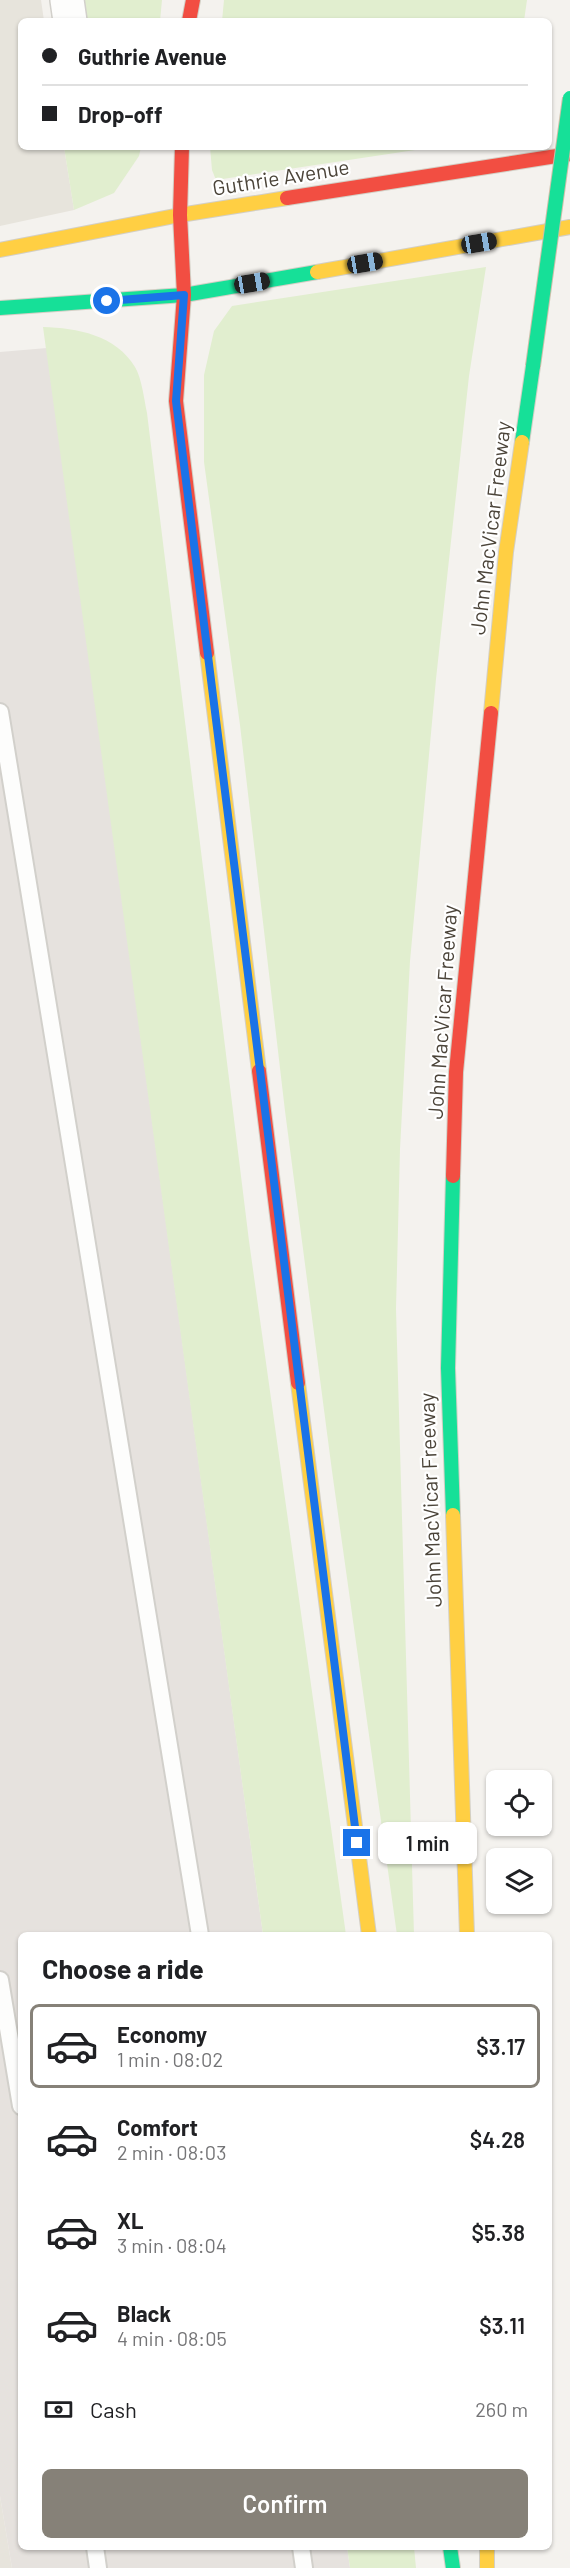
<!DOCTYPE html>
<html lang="en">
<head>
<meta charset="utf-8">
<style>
  :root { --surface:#fff; --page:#f2f2f2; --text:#202124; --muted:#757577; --line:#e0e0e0; --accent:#868178 }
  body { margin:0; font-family:Barlow,sans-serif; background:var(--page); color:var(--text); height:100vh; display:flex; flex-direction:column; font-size:22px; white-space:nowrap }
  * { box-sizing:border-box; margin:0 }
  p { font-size:20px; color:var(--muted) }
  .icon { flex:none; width:33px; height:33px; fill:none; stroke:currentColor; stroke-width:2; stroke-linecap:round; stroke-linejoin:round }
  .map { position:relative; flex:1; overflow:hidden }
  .sheet { position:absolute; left:18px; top:1932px; width:534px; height:618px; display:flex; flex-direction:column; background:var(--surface); border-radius:9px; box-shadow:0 2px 4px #0004 }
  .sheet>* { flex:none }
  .top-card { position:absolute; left:18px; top:18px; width:534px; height:132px; border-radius:9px; box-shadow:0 2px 4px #0004; display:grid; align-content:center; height:132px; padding:0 24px; background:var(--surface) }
  .buttons { position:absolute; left:486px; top:1770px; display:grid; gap:12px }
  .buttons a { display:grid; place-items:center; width:66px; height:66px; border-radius:9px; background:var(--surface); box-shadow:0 2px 4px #0004; font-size:30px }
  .end { position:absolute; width:27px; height:27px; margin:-14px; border:8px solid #1a73e8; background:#fff; box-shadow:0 0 0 3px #fff }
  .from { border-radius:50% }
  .bubble { position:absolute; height:42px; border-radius:9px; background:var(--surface); box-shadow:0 2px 4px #0004; font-size:20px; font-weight:600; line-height:42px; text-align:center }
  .car { position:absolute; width:18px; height:36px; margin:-18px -9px; border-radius:8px; box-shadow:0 0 4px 2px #0007; background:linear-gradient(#222 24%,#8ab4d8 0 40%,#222 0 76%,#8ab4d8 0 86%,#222 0) }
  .top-card b { display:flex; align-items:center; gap:21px; height:57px; font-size:22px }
  .top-card b+b { border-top:2px solid var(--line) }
  .top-card i { width:15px; height:15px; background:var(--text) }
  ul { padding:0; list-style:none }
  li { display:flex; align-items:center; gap:18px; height:84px; margin:0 12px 9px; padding:0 12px; border:3px solid transparent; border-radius:9px }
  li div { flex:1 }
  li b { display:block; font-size:22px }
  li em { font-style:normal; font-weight:600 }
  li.active { border-color:var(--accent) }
  li>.icon { width:54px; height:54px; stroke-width:1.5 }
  h2 { padding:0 24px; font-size:27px; line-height:72px }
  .pay { display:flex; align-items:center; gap:15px; height:66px; padding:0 24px; font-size:22px }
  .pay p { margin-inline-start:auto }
  .primary-button { display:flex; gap:12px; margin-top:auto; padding:12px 24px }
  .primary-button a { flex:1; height:69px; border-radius:9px; background:var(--accent); color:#fff; font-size:24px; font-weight:600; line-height:69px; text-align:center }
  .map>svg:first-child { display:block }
  .residential { fill:#e7e4dc }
  .industrial { fill:#e6e2de }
  .green { fill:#e1eecf }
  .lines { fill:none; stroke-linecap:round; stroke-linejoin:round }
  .lane-casing { stroke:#d2d0cb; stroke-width:20 }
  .street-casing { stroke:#d2d0cb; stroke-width:36 }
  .fast-casing { stroke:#d3cfc5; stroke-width:16 }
  .slow-casing { stroke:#d3cfc5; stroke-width:16 }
  .jam-casing { stroke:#d3cfc5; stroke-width:16 }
  .lane { stroke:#fdfdfc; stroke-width:16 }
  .street { stroke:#fdfdfc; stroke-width:33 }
  .fast { stroke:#16e098; stroke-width:14 }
  .slow { stroke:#ffcf43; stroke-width:14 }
  .jam { stroke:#f24e42; stroke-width:14 }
  .fast-bridge-casing { stroke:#ccbfa9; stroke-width:16; stroke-linecap:butt }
  .fast-bridge { stroke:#16e098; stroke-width:14 }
  .route { stroke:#1a73e8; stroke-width:8 }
  .labels { text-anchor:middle; stroke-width:4.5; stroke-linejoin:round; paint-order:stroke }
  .street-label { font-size:21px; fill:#4b4439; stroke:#fff }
</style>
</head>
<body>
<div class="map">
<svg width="570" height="2568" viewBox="0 0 570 2568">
  <rect width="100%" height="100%" fill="#f4f2ee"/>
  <g class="residential">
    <path d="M0,0h41l3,21h-23v126h43l10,63 -74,16z"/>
    <path d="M0,2496l12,72h-12z"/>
  </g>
  <path class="industrial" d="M47,348l216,1587h-242v612h326l3,21h-338l-12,-72v-2144z"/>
  <g class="green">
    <path d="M83,0h79l-2,21h-74z"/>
    <path d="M224,0h303l-3,21h-302z"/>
    <path d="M64,147h77l-2,9 -25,37 -40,17z"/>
    <path d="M210,147h225l-219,33 -4,-10z"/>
    <path d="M486,267l-17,109 -33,303 -26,282 -10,188 -4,160 18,626h-17l-65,-464 -47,-360 -45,-386 -36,-263v-87l10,-44 18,-25z"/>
    <path d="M43,327c34,1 73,8 92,40 7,12 9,32 12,46l102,828 97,694h-83z"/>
    <path d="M347,2547h67l2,21h-66z"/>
  </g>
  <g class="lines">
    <defs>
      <g id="lane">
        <path d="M0,712l200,1223"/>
        <path d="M0,1980l21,126"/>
        <path d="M95,2547l3,21"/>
        <path d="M301,2547l3,21"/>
      </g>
      <path id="street" d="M67,0l3,21"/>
      <g id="fast">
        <path d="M0,308l184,-13 133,-23"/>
        <path d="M522,442l11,-76"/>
        <path d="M453,1515l-5,-147 5,-192"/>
        <path d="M450,2547l3,21"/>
      </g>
      <g id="slow">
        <path d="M0,250l180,-35 107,-17"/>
        <path d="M317,272l253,-45"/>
        <path d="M207,653l52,418"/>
        <path d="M491,713l15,-161 16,-110"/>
        <path d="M298,1383l71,552"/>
        <path d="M453,1515l14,420"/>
        <path d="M487,2547v21"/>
      </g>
      <g id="jam">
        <path d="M189,21l4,-21"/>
        <path d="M182,147l-2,68 4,80 -8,106 31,252"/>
        <path d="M287,198l283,-44"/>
        <path d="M259,1071l39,312"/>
        <path d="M453,1176l3,-104 35,-359"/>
      </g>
    </defs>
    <use href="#lane" class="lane-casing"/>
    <use href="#street" class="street-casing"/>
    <use href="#fast" class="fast-casing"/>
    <use href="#slow" class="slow-casing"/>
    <use href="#jam" class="jam-casing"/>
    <use href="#lane" class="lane"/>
    <use href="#street" class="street"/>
    <use href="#fast" class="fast"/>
    <use href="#slow" class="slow"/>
    <use href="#jam" class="jam"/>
    <defs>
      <path id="fast-bridge" d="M533,366l37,-268"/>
    </defs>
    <use href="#fast-bridge" class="fast-bridge-casing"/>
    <use href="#fast-bridge" class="fast-bridge"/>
  </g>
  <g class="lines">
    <path class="route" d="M107,301l77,-6 -8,106 181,1442"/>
  </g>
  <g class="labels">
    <g class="street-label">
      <text transform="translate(281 178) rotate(-9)" y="7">Guthrie Avenue</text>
      <text transform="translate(491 528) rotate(-83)" y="7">John MacVicar Freeway</text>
      <text transform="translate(443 1012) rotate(-86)" y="7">John MacVicar Freeway</text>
      <text transform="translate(431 1500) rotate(-92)" y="7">John MacVicar Freeway</text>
    </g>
  </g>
</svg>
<div class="buttons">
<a><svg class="icon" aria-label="locate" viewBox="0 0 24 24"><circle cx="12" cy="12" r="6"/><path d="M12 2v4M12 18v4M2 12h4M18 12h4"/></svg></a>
<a><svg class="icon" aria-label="layers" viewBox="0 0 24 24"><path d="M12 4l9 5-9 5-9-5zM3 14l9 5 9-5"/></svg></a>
</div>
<i class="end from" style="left:107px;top:301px"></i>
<i class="end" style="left:357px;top:1843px"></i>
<div class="bubble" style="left:378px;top:1822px;width:99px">1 min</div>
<i class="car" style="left:479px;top:243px;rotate:80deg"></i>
<i class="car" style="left:365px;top:263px;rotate:80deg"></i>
<i class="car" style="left:252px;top:283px;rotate:80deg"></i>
<div class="top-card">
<b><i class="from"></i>Guthrie Avenue</b>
<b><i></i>Drop-off</b>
</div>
<section class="sheet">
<h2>Choose a ride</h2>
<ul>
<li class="active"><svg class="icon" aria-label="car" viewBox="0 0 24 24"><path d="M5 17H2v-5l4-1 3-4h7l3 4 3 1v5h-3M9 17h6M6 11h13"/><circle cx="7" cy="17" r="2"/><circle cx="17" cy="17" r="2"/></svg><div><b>Economy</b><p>1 min · 08:02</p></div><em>$3.17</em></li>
<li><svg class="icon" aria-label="car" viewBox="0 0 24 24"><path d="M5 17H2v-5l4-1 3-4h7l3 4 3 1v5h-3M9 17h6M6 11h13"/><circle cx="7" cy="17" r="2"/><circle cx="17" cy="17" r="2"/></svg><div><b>Comfort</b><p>2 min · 08:03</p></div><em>$4.28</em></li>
<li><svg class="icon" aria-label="car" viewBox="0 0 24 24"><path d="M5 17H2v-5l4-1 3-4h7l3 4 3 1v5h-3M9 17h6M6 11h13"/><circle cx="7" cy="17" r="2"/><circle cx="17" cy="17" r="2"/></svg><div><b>XL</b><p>3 min · 08:04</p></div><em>$5.38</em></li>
<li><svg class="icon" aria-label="car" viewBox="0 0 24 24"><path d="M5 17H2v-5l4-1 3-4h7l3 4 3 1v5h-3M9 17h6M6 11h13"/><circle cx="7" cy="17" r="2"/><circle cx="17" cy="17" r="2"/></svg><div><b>Black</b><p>4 min · 08:05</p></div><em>$3.11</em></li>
</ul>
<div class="pay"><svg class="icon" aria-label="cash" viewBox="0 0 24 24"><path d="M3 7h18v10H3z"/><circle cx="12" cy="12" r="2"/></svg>Cash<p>260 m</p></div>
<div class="primary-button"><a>Confirm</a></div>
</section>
</div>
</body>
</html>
